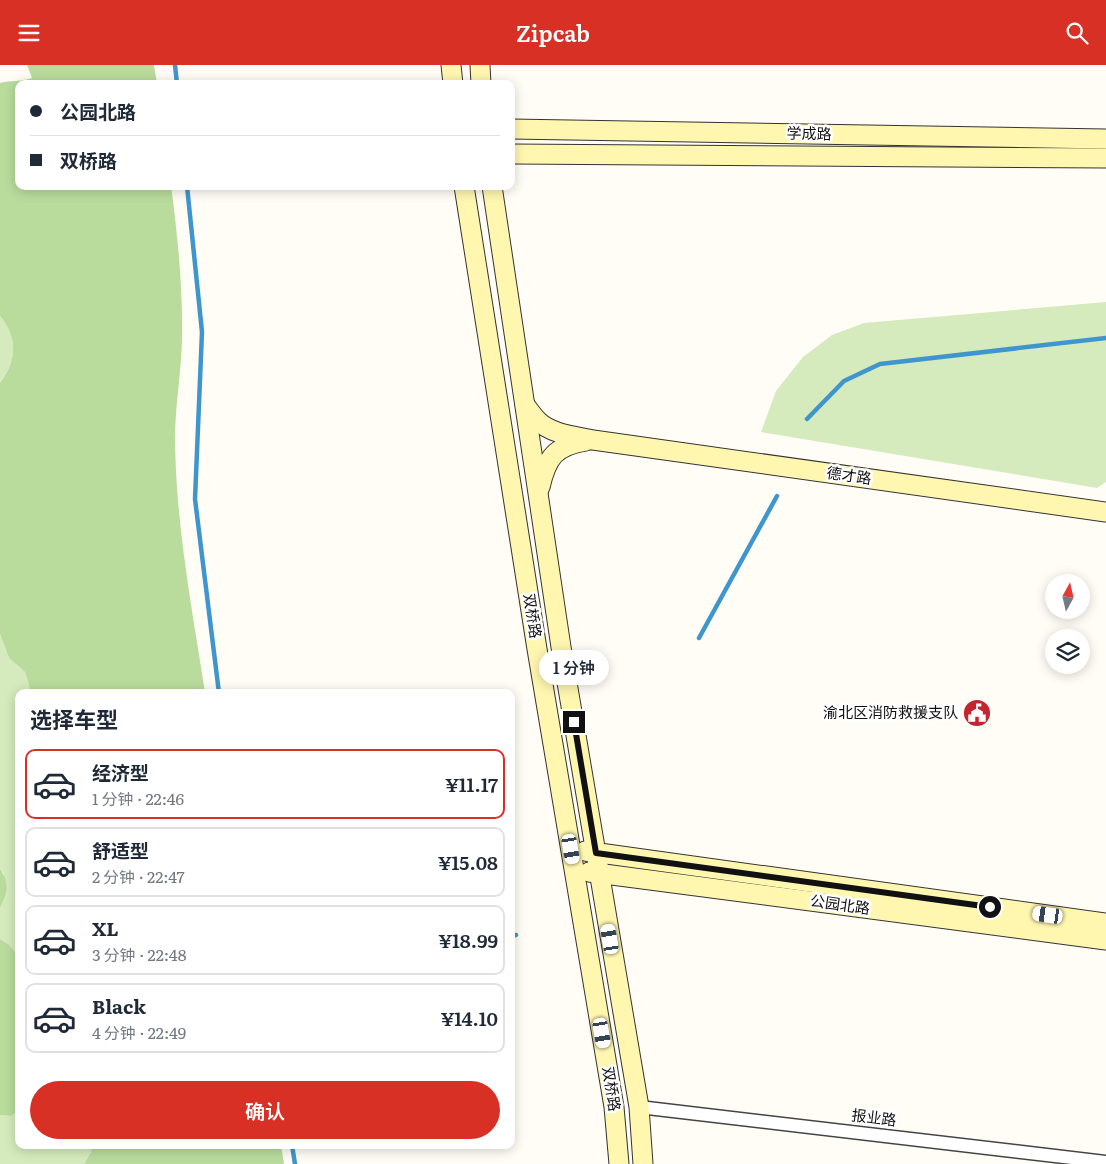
<!DOCTYPE html>
<html lang="zh">
<head>
<meta charset="utf-8">
<style>
  :root { --surface:#fff; --page:#f6f6f7; --text:#1f2937; --muted:#747a83; --line:#e0e1e3; --accent:#d93025 }
  body { margin:0; font-family:Literata,"Noto Sans SC",serif; background:var(--page); color:var(--text); height:100vh; display:flex; flex-direction:column; font-size:19px; white-space:nowrap }
  * { box-sizing:border-box; margin:0 }
  p { font-size:16px; color:var(--muted) }
  .icon { flex:none; width:28px; height:28px; fill:none; stroke:currentColor; stroke-width:2; stroke-linecap:round; stroke-linejoin:round }
  .map { position:relative; flex:1; overflow:hidden }
  .panel { position:absolute; left:15px; top:624px; width:500px; height:460px; display:flex; flex-direction:column; background:var(--surface); border-radius:10px; box-shadow:0 2px 12px #0003 }
  .panel>* { flex:none }
  .top-card { position:absolute; left:15px; top:15px; width:500px; height:110px; border-radius:10px; box-shadow:0 2px 12px #0003; display:grid; align-content:center; height:110px; padding:0 15px; background:var(--surface) }
  .needle { width:32px; rotate:8deg }
  .fabs { position:absolute; left:1045px; top:509px; display:grid; gap:10px }
  .fabs a { display:grid; place-items:center; width:45px; height:45px; border-radius:50%; background:var(--surface); box-shadow:0 2px 12px #0003; font-size:25px }
  .end { position:absolute; width:22px; height:22px; margin:-11px; border:6px solid #111; background:#fff; box-shadow:0 0 0 2px #fff }
  .from { border-radius:50% }
  .bubble { position:absolute; height:35px; border-radius:18px; background:var(--surface); box-shadow:0 2px 12px #0003; font-size:16px; font-weight:600; line-height:35px; text-align:center }
  .car { position:absolute; width:15px; height:30px; margin:-15px -8px; border-radius:6px; box-shadow:0 0 4px 1px #0007; background:linear-gradient(#fff 24%,#345 0 40%,#fff 0 76%,#345 0 86%,#fff 0) }
  .top-card b { display:flex; align-items:center; gap:18px; height:48px; font-size:19px }
  .top-card b+b { border-top:1px solid var(--line) }
  .top-card i { width:12px; height:12px; background:var(--text) }
  ul { padding:0; list-style:none }
  li { display:flex; align-items:center; gap:15px; height:70px; margin:0 10px 8px; padding:0 5px; border:2px solid var(--line); border-radius:10px }
  li div { flex:1 }
  li b { display:block; font-size:19px }
  li em { font-style:normal; font-weight:600 }
  li.on { border-color:var(--accent) }
  li>.icon { width:45px; height:45px; stroke-width:1.5 }
  h2 { padding:0 15px; font-size:22px; line-height:60px }
  .button { display:flex; gap:10px; margin-top:auto; padding:10px 15px }
  .button a { flex:1; height:58px; border-radius:30px; background:var(--accent); color:#fff; font-size:20px; font-weight:600; line-height:58px; text-align:center }
  header { display:flex; justify-content:space-between; align-items:center; height:65px; padding:0 15px; background:var(--accent); color:#fff; font-size:22px; font-weight:600 }
  .map>svg:first-child { display:block }
  .green { fill:#d5ebbd }
  .forest { fill:#b9dc9c }
  .lines { fill:none; stroke-linecap:round; stroke-linejoin:round }
  .stream { stroke:#3f96cf; stroke-width:4.5 }
  .street-casing { stroke:#444; stroke-width:15 }
  .secondary-casing { stroke:#333; stroke-width:21 }
  .street { stroke:#fff; stroke-width:12 }
  .secondary { stroke:#fff6b0; stroke-width:19 }
  .route { stroke:#111; stroke-width:6 }
  .labels { text-anchor:middle; stroke-width:5; stroke-linejoin:round; paint-order:stroke }
  .street-label { font-size:15px; fill:#111; stroke:#fff }
  .poi-label { font-size:15px; fill:#111; stroke:#fff; text-anchor:end }
</style>
</head>
<body>
<header><svg class="icon" aria-label="menu" viewBox="0 0 24 24"><path d="M4 6h16M4 12h16M4 18h16"/></svg>Zipcab<svg class="icon" aria-label="search" viewBox="0 0 24 24"><circle cx="10" cy="10" r="6"/><path d="M15 15l6 6"/></svg></header>
<div class="map">
<svg width="1106" height="1099" viewBox="0 0 1106 1099">
  <rect width="100%" height="100%" fill="#fffdf5"/>
  <g class="green">
    <path d="M1106,237v180l-9,6 -336,-56 15,-41 27,-34 29,-22 32,-12z"/>
    <path d="M0,251c18,22 17,45 0,67z"/>
    <path d="M0,569l9,24 16,14 6,20 -12,1v283l-11,-32 -8,-5v-31l4,-8v-26l-4,-5z"/>
    <path d="M19,1045v35h73l-1,7 -7,12h-84v-49l11,1z"/>
  </g>
  <g class="forest">
    <path d="M27,0h127l3,19h-138v102h152c7,52 12,104 11,155 -1,33 -7,66 -7,99 1,85 17,169 30,252h-174l-6,-20 -16,-14 -9,-24v-251c17,-22 18,-45 0,-67v-233c11,-3 21,-1 32,-5z"/>
    <path d="M0,804c10,13 7,26 0,39z"/>
    <path d="M0,874l8,5 7,8 4,24v134l-8,6 -11,-1z"/>
    <path d="M92,1080h189l3,19h-200l7,-12z"/>
  </g>
  <g class="lines">
    <g class="stream">
      <path d="M175,0l2,19"/>
      <path d="M187,121l15,146 -7,167 24,194"/>
      <path d="M807,354l37,-38 36,-17 226,-26"/>
      <path d="M699,573l78,-142"/>
      <path d="M511,872l5,-2"/>
      <path d="M292,1080l3,19"/>
    </g>
    <defs>
      <path id="street" d="M639,1042l467,55"/>
      <g id="secondary">
        <path d="M451,0l2,19"/>
        <path d="M480,0l1,19"/>
        <path d="M511,64l595,10"/>
        <path d="M511,89l595,4"/>
        <path d="M464,121l73,463 77,458 5,57"/>
        <path d="M492,121l69,461 78,460 4,57"/>
        <path d="M525,340c4,5 8,11 13,16 13,13 37,15 55,19l513,72"/>
        <path d="M540,422c7,-30 15,-41 46,-46"/>
        <path d="M585,786l521,72"/>
        <path d="M589,807l517,68"/>
      </g>
    </defs>
    <use href="#street" class="street-casing"/>
    <use href="#secondary" class="secondary-casing"/>
    <use href="#street" class="street"/>
    <use href="#secondary" class="secondary"/>
  </g>
  <g class="lines">
    <path class="route" d="M574,657l22,131 394,54"/>
  </g>
  <defs>
    <symbol id="civic-disc" viewBox="-11 -11 22 22"><circle r="9.5" fill="#c4262e" stroke="#fff"/><path d="M-.6-6.5H3V-4.5H.6V-3L4-1V1h2V6H-6V1h2V-1L-.6-3ZM-1.2 2.5V6h2.4V2.5Z" fill="#fff"/></symbol>
  </defs>
  <g fill-rule="evenodd">
    <use href="#civic-disc" x="961" y="632" width="32" height="32"/>
  </g>
  <g class="labels">
    <g class="street-label">
      <text transform="translate(809 69) rotate(1)" y="5">学成路</text>
      <text transform="translate(849 411) rotate(8)" y="5">德才路</text>
      <text transform="translate(532 551) rotate(81)" y="5">双桥路</text>
      <text transform="translate(840 840) rotate(8)" y="5">公园北路</text>
      <text transform="translate(611 1024) rotate(81)" y="5">双桥路</text>
      <text transform="translate(874 1053) rotate(7)" y="5">报业路</text>
    </g>
    <g class="poi-label">
      <text x="958" y="653">渝北区消防救援支队</text>
    </g>
  </g>
</svg>
<div class="fabs">
<a><svg class="needle" viewBox="-14 -14 28 28"><path d="M0-13l5 13h-10z" fill="#e53935"/><path d="M0 13l5-13h-10z" fill="#747a83"/></svg></a>
<a><svg class="icon" aria-label="layers" viewBox="0 0 24 24"><path d="M12 4l9 5-9 5-9-5zM3 14l9 5 9-5"/></svg></a>
</div>
<i class="end from" style="left:990px;top:842px"></i>
<i class="end" style="left:574px;top:657px"></i>
<div class="bubble" style="left:539px;top:585px;width:70px">1 分钟</div>
<i class="car" style="left:571px;top:784px;rotate:170deg"></i>
<i class="car" style="left:1048px;top:850px;rotate:278deg"></i>
<i class="car" style="left:610px;top:874px;rotate:350deg"></i>
<i class="car" style="left:602px;top:968px;rotate:170deg"></i>
<div class="top-card">
<b><i class="from"></i>公园北路</b>
<b><i></i>双桥路</b>
</div>
<section class="panel">
<h2>选择车型</h2>
<ul>
<li class="on"><svg class="icon" aria-label="car" viewBox="0 0 24 24"><path d="M5 17H2v-5l4-1 3-4h7l3 4 3 1v5h-3M9 17h6M6 11h13"/><circle cx="7" cy="17" r="2"/><circle cx="17" cy="17" r="2"/></svg><div><b>经济型</b><p>1 分钟 · 22:46</p></div><em>¥11.17</em></li>
<li><svg class="icon" aria-label="car" viewBox="0 0 24 24"><path d="M5 17H2v-5l4-1 3-4h7l3 4 3 1v5h-3M9 17h6M6 11h13"/><circle cx="7" cy="17" r="2"/><circle cx="17" cy="17" r="2"/></svg><div><b>舒适型</b><p>2 分钟 · 22:47</p></div><em>¥15.08</em></li>
<li><svg class="icon" aria-label="car" viewBox="0 0 24 24"><path d="M5 17H2v-5l4-1 3-4h7l3 4 3 1v5h-3M9 17h6M6 11h13"/><circle cx="7" cy="17" r="2"/><circle cx="17" cy="17" r="2"/></svg><div><b>XL</b><p>3 分钟 · 22:48</p></div><em>¥18.99</em></li>
<li><svg class="icon" aria-label="car" viewBox="0 0 24 24"><path d="M5 17H2v-5l4-1 3-4h7l3 4 3 1v5h-3M9 17h6M6 11h13"/><circle cx="7" cy="17" r="2"/><circle cx="17" cy="17" r="2"/></svg><div><b>Black</b><p>4 分钟 · 22:49</p></div><em>¥14.10</em></li>
</ul>
<div class="button"><a>确认</a></div>
</section>
</div>
</body>
</html>
